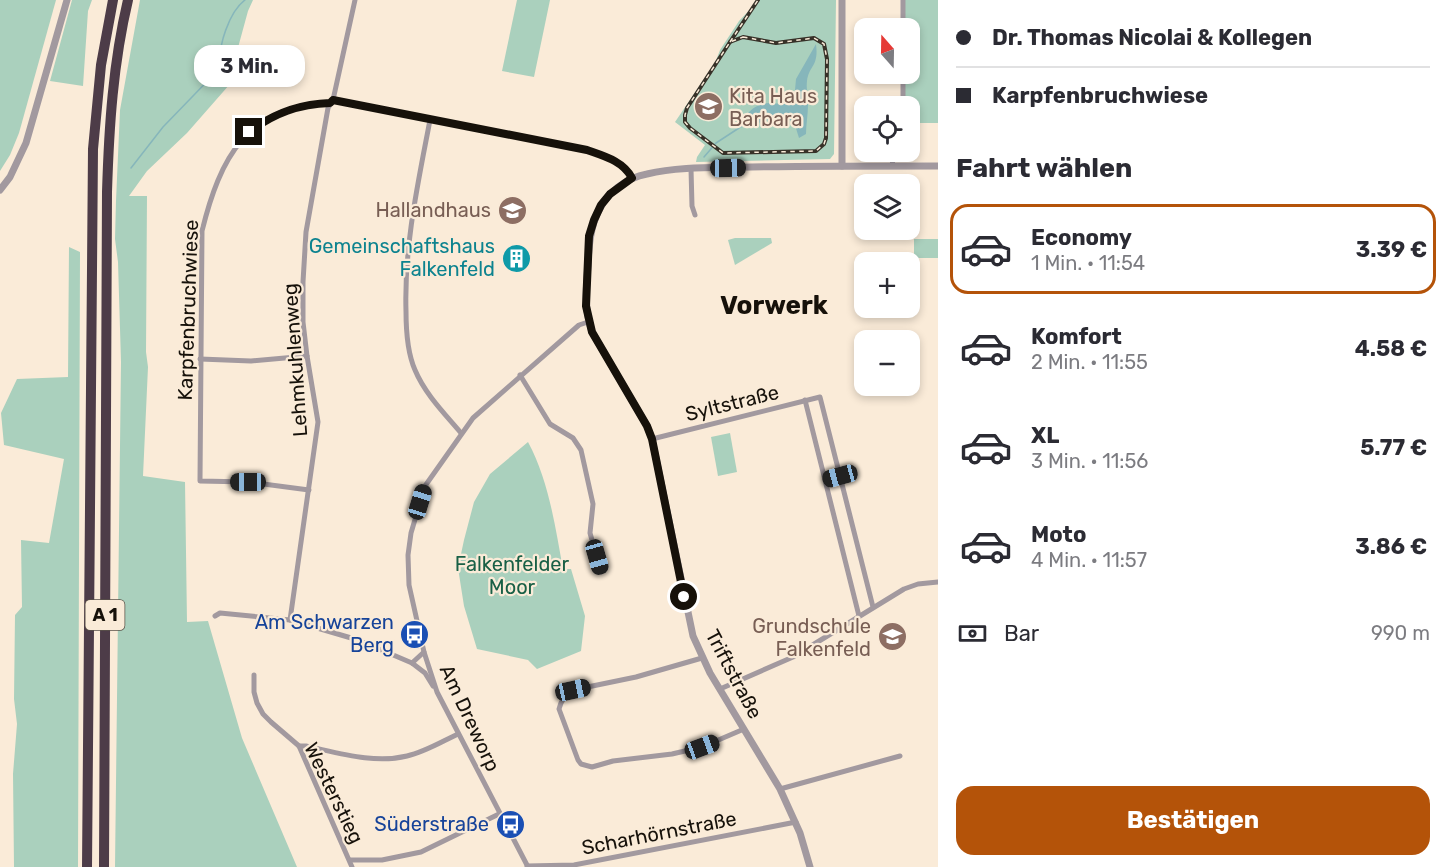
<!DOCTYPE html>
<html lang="de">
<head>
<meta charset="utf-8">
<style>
  :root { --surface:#fff; --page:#f7f7f7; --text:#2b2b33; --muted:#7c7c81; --line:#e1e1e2; --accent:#b45309 }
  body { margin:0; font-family:Rubik,sans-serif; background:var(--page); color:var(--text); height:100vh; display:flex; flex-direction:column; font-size:22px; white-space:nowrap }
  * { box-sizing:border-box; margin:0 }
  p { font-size:20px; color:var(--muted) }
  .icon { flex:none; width:33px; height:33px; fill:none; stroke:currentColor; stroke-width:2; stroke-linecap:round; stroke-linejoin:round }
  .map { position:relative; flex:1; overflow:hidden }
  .details { display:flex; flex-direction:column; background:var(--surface); width:510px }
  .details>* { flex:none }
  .top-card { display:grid; align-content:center; height:132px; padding:0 18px; background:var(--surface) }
  .needle { width:39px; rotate:340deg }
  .fabs { position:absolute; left:854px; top:18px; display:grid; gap:12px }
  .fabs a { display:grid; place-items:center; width:66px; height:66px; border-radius:12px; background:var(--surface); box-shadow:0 3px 9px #0003; font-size:30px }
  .end { position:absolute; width:27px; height:27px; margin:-14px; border:8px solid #16110a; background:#fff; box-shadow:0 0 0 3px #fff }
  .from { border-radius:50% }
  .bubble { position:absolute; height:42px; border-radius:18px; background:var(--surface); box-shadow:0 3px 9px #0003; font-size:20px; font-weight:700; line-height:42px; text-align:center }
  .car { position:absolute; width:18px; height:36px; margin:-18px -9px; border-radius:8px; box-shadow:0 0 4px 2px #0007; background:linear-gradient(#222 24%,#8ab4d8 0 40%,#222 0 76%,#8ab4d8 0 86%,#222 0) }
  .top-card b { display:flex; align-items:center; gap:21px; height:57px; font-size:22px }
  .top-card b+b { border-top:2px solid var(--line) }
  .top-card i { width:15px; height:15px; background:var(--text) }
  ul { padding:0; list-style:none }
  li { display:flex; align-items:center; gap:18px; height:90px; margin:0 12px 9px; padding:0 6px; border:3px solid transparent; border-radius:18px }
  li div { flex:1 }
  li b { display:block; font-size:22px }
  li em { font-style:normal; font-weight:700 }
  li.active { border-color:var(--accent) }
  li>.icon { width:54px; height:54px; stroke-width:1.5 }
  h2 { padding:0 18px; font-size:27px; line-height:72px }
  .pay { display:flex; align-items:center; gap:15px; height:66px; padding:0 18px; font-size:22px }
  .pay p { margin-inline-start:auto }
  .action { display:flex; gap:12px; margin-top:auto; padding:12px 18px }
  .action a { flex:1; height:69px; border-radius:18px; background:var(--accent); color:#fff; font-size:24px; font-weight:700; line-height:69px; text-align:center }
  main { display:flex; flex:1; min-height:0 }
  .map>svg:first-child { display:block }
  .green { fill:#aad0bd }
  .water { fill:#86b6bb }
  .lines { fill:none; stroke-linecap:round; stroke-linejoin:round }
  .stream { stroke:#86b6bb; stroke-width:1.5 }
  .minor { stroke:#a2999f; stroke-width:5 }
  .tertiary { stroke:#a2999f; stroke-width:7 }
  .motorway { stroke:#4d3c48; stroke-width:10 }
  .rail-casing { stroke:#373128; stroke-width:4 }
  .rail { stroke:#faebd8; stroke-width:1.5; stroke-dasharray:4.5; stroke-linecap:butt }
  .route { stroke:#16110a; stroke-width:8 }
  .labels { text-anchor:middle; stroke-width:4.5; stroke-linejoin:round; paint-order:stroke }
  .shield { fill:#faebd8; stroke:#5a5248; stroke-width:1.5 }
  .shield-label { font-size:18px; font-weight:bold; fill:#16110a }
  .education-label { font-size:20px; fill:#785e54; stroke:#faebd8; text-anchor:end }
  .culture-label { font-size:20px; fill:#0d838f; stroke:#faebd8; text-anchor:end }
  .street-label { font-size:20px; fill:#16110a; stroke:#faebd8 }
  .park-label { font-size:20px; fill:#196046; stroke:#faebd8 }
  .transit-label { font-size:20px; fill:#164399; stroke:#faebd8; text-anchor:end }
  .district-label { font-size:26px; font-weight:bold; fill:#16110a; stroke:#faebd8 }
</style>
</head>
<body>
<main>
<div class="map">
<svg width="938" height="867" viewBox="0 0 938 867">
  <rect width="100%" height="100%" fill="#faebd8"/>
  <g class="green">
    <path d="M0,0h56l-37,133 -9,22 -10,16z"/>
    <path d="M72,0h20l-4,11 -5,75 -33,-5z"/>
    <path d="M140,0h113l-5,11 -18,66v7l-43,49 -40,38 -18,25h18l-1,156 2,15 -5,109 42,6 2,140 21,-1 34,117 55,129h-182l6,-505 -3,-100 -3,-23 1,-38 4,-91z"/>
    <path d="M517,0h33l-16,77 -32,-6z"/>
    <path d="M759,0h77l-2,154 -4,5 -134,3 1,-5 8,-12 -30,-23 40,-59 5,-13 19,-29z"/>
    <path d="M903,0h35v123h-29v-17h-6v-32h6v-46h-6z"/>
    <path d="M735,238h36l1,5 -37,22 -7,-25z"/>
    <rect x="914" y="239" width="24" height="19"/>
    <path d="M69,247l11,5 -2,615h-64l-1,-93 4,-50 -3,-25 1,-84 7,-8 -1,-67 28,3 15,-84 -60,-14 -3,-32 16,-34 51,-2z"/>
    <path d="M730,433l7,39 -19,4 -7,-39z"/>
    <path d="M528,442c21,39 27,84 35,127h8l14,47 -4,35 -44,18 -9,-9 -51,-11 -13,-43 -6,-38 6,-28 10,-38 16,-28z"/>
  </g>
  <path class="water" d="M816,44c3,23 -7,21 -9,37 -1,8 1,15 1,24 0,10 -2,19 -2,29l-7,4 -5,-16 -12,-5 -43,11c0,-7 5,-11 10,-16 19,-18 31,-2 45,-11l2,-22z"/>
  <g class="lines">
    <g class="stream">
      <path d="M704,157l12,-14 23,-15"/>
      <path d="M131,168l32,-41 59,-61c-6,-18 8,-55 23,-66"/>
    </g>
    <g class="minor">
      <path d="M903,28v-28"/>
      <path d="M333,100l254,50c17,6 36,11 45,29"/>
      <path d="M903,106v-32"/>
      <path d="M430,120c-12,63 -26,126 -24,191 0,20 1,41 9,59 10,24 30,44 46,63"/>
      <path d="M892,166l2,-14"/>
      <path d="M691,169l1,37 3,9"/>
      <path d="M200,359l51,2 56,-5"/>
      <path d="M520,375l30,49 23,14 8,12 12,54 -3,29 11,39"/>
      <path d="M805,400l54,216"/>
      <path d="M652,439l168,-42 53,210"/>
      <path d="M309,490l-61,-8 -48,-1 2,-250c18,-73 45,-126 128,-128"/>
      <path d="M215,616l5,-3 70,7 68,20 54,23 13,10 8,13"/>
      <path d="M290,620l28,-198 -11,-66 -4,-34v-40l3,-50 22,-124 5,-8 22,-100"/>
      <path d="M702,658l-66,19 -63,13c-8,6 -12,10 -14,19l19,51 3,4 11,3 21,-6 59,-7 30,-7 42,-18"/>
      <path d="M412,663l12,-11"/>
      <path d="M254,675v17l3,11 6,11 8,8 28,24 53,121"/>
      <path d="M720,689l73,-32 111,-68 14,-5 20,-2"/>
      <path d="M299,746h7c33,7 68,18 101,10 18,-4 34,-14 51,-22"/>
      <path d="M780,789l120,-33"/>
      <path d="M350,860h32l39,-8 78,-38"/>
      <path d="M527,866l47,-1 222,-43"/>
      <path d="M528,867l-91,-175 -13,-40 -15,-67 -1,-30 3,-22 14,-47 48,-68 106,-93 9,-3"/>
    </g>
    <g class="tertiary">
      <path d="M842,0v166"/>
      <path d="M0,190l10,-13 16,-34 41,-143"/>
      <path d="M810,867l-10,-34 -20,-44 -70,-116 -17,-37 -41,-197 -5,-13 -55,-94c-8,-22 -6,-44 -4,-67 1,-30 5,-58 30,-78 8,-6 18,-11 29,-13 33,-8 70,-6 104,-7 62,-1 125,-1 187,-1"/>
    </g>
    <g class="motorway">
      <path d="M87,867l6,-718 8,-84 12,-65"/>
      <path d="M104,867l3,-675c2,-65 6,-129 21,-192"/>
    </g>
    <defs>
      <g id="rail">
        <path d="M743,37l33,6 38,-5 10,6 3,15 -1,79 -2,6 -8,7 -93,2 -33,-25 -5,-6v-7l2,-7 43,-66z"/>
        <path d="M730,42l28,-42"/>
      </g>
    </defs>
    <use href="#rail" class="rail-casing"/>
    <use href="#rail" class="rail"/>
  </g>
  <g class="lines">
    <path class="route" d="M249,132c25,-19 50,-28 81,-29l3,-3 254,50c17,6 36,11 45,28l-22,16 -9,11 -7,15 -5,16 -3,70 6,26 55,94 5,13 32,158"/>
  </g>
  <defs>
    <symbol id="school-disc" viewBox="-11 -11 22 22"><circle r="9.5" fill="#8d6e63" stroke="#faebd8"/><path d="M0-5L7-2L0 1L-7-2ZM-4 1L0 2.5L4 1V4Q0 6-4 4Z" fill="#fff"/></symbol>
    <symbol id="building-disc" viewBox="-11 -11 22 22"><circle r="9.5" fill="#0f9aa8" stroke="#faebd8"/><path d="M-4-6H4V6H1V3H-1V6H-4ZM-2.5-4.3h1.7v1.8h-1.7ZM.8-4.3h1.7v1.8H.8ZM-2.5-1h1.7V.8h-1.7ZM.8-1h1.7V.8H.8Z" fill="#fff"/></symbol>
    <symbol id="bus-disc" viewBox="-11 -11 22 22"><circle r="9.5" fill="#1a4fb4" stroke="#faebd8"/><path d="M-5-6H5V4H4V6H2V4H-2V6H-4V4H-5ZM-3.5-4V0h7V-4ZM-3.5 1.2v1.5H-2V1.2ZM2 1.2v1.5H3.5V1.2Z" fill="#fff"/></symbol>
  </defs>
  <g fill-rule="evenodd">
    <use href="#school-disc" x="692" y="90" width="33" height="33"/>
    <use href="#school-disc" x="496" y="194" width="33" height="33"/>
    <use href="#building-disc" x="500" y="242" width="33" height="33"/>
    <use href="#bus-disc" x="398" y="618" width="33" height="33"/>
    <use href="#school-disc" x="876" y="620" width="33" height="33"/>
    <use href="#bus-disc" x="494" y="808" width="33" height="33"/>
  </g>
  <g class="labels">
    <rect class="shield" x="85.5" y="600" width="39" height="30" rx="4.5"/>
    <g class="shield-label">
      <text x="105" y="621">A 1</text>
    </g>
    <g class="education-label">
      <text x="729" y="103" text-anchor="start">Kita Haus<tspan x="729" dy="23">Barbara</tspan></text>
      <text x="491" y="217">Hallandhaus</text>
      <text x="871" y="633">Grundschule<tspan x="871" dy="23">Falkenfeld</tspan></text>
    </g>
    <g class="culture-label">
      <text x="495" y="253">Gemeinschaftshaus<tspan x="495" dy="23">Falkenfeld</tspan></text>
    </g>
    <g class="street-label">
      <text transform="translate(188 310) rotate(-88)" y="7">Karpfenbruchwiese</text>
      <text transform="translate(295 360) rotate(-94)" y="7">Lehmkuhlenweg</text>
      <text transform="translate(732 403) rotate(-14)" y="7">Syltstraße</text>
      <text transform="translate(734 674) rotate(62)" y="7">Triftstraße</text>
      <text transform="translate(470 718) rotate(65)" y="7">Am Dreworp</text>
      <text transform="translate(334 793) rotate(64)" y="7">Westerstieg</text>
      <text transform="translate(659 833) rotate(-11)" y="7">Scharhörnstraße</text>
    </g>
    <g class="park-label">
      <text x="512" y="571">Falkenfelder<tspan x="512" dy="23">Moor</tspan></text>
    </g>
    <g class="transit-label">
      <text x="394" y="629">Am Schwarzen<tspan x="394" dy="23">Berg</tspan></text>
      <text x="489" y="831">Süderstraße</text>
    </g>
    <g class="district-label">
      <text x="774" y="314">Vorwerk</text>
    </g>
  </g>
</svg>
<div class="fabs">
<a><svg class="needle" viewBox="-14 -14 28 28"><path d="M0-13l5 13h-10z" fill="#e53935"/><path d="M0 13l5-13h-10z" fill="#7c7c81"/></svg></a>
<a><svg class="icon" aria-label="locate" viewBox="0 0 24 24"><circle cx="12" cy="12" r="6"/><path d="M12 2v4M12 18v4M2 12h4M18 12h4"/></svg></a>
<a><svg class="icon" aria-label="layers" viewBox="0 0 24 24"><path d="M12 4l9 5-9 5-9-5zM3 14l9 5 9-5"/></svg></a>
<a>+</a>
<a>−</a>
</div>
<i class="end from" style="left:684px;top:597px"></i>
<i class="end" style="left:249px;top:132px"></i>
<div class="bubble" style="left:194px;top:45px;width:111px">3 Min.</div>
<i class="car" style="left:728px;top:168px;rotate:89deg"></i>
<i class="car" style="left:840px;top:476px;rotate:255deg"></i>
<i class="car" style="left:248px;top:482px;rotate:270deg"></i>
<i class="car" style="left:420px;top:502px;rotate:17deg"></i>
<i class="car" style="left:597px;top:557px;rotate:164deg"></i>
<i class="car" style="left:573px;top:690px;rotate:78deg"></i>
<i class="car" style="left:702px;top:747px;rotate:70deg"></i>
</div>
<section class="details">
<div class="top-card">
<b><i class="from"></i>Dr. Thomas Nicolai &amp; Kollegen</b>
<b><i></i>Karpfenbruchwiese</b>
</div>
<h2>Fahrt wählen</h2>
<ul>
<li class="active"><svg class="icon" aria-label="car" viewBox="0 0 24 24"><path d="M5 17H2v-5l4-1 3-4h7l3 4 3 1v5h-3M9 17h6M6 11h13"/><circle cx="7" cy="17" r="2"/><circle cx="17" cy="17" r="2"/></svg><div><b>Economy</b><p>1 Min. · 11:54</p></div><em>3.39 €</em></li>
<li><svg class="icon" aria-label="car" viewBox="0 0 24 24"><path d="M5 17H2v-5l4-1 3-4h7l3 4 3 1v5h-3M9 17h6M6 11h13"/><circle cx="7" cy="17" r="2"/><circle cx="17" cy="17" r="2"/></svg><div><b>Komfort</b><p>2 Min. · 11:55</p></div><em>4.58 €</em></li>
<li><svg class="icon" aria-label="car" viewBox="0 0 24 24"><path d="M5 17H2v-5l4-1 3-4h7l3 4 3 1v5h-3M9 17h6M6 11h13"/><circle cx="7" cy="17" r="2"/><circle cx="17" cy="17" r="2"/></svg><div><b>XL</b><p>3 Min. · 11:56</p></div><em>5.77 €</em></li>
<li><svg class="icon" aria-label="car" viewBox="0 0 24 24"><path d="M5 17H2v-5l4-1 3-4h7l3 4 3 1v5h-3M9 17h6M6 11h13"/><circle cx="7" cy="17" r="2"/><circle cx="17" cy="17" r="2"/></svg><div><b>Moto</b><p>4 Min. · 11:57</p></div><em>3.86 €</em></li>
</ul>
<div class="pay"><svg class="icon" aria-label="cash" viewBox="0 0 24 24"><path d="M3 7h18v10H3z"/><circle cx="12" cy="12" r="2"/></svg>Bar<p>990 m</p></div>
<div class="action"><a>Bestätigen</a></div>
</section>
</main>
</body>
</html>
